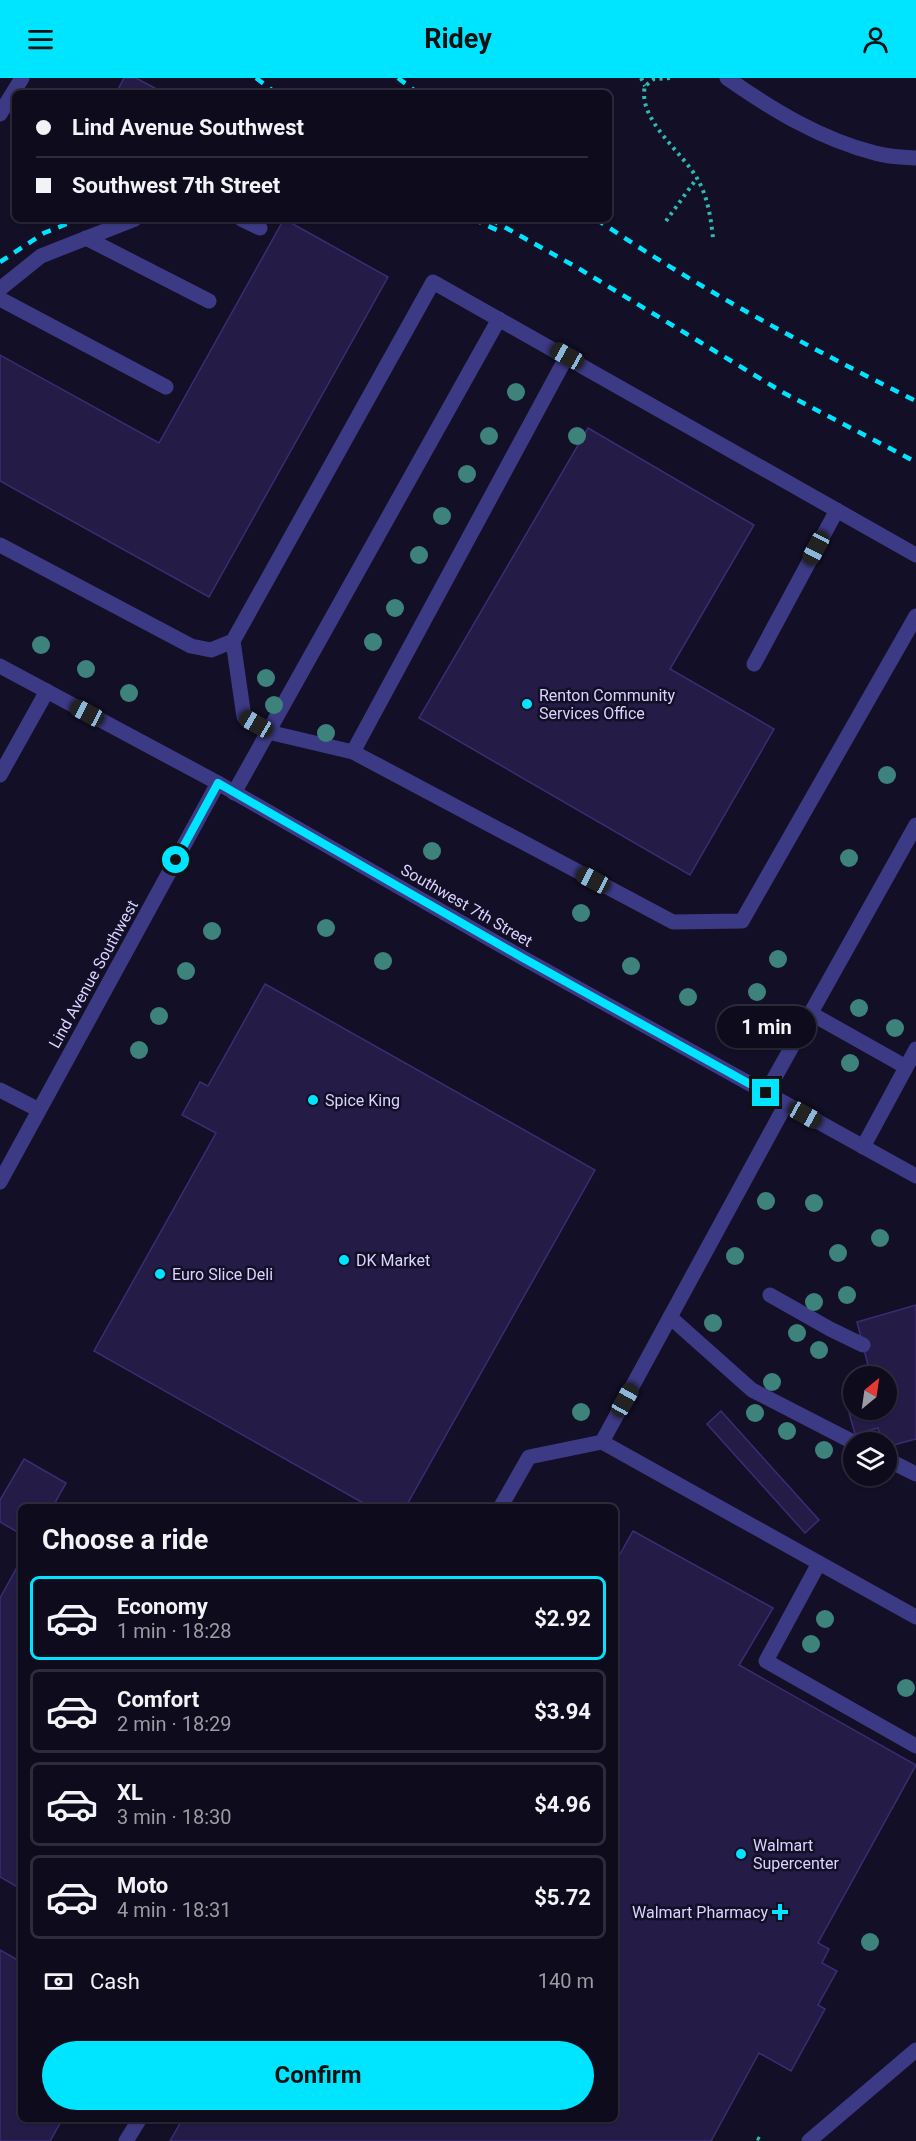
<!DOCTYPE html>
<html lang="en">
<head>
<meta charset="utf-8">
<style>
  :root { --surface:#0e0b1c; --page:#171425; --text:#f1f3f6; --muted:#9b9ba3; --line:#2e2b3b; --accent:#00e5ff }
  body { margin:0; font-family:Roboto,sans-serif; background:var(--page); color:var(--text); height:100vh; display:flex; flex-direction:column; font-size:22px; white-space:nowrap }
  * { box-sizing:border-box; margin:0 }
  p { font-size:20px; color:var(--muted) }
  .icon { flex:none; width:33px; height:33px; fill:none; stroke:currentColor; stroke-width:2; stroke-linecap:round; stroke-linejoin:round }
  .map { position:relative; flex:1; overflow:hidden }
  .side { position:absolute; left:18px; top:1426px; width:600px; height:618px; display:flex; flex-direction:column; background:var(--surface); border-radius:9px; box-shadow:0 2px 4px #0004,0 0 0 2px var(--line) }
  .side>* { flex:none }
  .hud { position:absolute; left:12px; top:12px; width:600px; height:132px; border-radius:9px; box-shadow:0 2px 4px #0004,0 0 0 2px var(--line); display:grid; align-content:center; height:132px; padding:0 24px; background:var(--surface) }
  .needle { width:39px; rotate:29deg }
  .tools { position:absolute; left:843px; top:1288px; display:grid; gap:12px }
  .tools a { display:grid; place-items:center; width:54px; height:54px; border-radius:50%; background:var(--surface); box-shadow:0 2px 4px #0004,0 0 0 2px var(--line); font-size:30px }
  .end { position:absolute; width:27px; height:27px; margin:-14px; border:8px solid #00e5ff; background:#111; box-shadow:0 0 0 3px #111 }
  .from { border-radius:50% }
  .bubble { position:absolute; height:42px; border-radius:21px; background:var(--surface); box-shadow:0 2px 4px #0004,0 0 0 2px var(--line); font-size:20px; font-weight:700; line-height:42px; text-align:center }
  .car { position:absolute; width:18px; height:36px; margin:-18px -9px; border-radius:8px; box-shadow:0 0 4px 2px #0007; background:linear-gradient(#222 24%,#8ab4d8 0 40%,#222 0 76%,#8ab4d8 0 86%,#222 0) }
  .hud b { display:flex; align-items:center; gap:21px; height:57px; font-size:22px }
  .hud b+b { border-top:2px solid var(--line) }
  .hud i { width:15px; height:15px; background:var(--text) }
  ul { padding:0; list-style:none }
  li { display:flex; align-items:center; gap:18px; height:84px; margin:0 12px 9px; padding:0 12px; border:3px solid var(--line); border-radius:9px }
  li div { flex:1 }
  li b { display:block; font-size:22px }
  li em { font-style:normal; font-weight:700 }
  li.active { border-color:var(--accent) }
  li>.icon { width:54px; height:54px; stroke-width:1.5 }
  h2 { padding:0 24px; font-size:27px; line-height:72px }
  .pay { display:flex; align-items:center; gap:15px; height:66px; padding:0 24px; font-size:22px }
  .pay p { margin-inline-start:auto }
  .primary-button { display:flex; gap:12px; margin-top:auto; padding:12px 24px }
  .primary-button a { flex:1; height:69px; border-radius:36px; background:var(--accent); color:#111; font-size:24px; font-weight:700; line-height:69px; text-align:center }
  header { display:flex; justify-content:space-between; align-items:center; height:78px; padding:0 24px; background:var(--accent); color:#111; font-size:27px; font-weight:700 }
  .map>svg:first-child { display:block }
  .building { fill:#241b47; stroke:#3b2d73; stroke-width:1.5 }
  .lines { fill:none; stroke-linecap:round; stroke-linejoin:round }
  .path { stroke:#2fb8b0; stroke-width:4; stroke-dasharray:3 4.5; stroke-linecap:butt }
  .service { stroke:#3d3a85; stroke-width:15 }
  .minor { stroke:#3d3a85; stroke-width:15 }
  .tertiary { stroke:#3d3a85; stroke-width:15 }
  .rail { stroke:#00e5ff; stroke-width:4.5; stroke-dasharray:9 8; stroke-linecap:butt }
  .tree { fill:#3d827b }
  .route { stroke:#00e5ff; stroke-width:8 }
  .poi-dot { fill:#00e5ff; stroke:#130f26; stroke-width:2 }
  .labels { text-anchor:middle; stroke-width:5; stroke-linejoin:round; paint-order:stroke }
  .poi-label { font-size:16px; fill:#d9d4ff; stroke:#130f26; text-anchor:start }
  .street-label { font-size:16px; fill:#d9d4ff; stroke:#130f26 }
</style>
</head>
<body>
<header><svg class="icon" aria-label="menu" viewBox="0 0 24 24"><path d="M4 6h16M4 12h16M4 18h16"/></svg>Ridey<svg class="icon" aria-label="person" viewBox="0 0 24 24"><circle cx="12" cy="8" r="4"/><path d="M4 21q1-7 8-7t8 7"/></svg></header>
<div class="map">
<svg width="916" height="2063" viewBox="0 0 916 2063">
  <rect width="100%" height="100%" fill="#130f26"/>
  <g class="building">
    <path d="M124,0h12l28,15h-48z"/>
    <path d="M284,141l104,58 -179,320 -209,-116v-126l159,88z"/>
    <path d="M588,350l166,97 -84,144 104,60 -84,146 -271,-157z"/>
    <path d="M265,906l330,186 -190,338h-33l-278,-157 122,-218 -34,-18 18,-33 8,4z"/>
    <path d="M916,1227v134l-30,8v-4h-4l-4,-15 -23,6 -9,-32 8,-2v10h32v-33h-30l14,-4 -13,-51z"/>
    <path d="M721,1333l98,109 -14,13 -98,-109z"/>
    <path d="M24,1381l42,24 -14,25h-31v26l-21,-12v-22z"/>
    <path d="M633,1453l140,77 -34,57 177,100 -98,178 11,6 -7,14 15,8 -19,34 7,4 -34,62 -32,-18 -48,88h-541l12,-21h433v-557z"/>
    <path d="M21,1482v329l-21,-12v-279z"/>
    <path d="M0,1872l21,12v158h41l-12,21h-50z"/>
  </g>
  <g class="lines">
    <g class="path">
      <path d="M641,0l4,8"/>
      <path d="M670,0l-16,1 -9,7c-8,34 38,66 53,94 10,18 13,39 15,58"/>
      <path d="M666,143l31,-43"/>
      <path d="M757,2060l6,3"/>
    </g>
    <g class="service">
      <path d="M0,36l22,-36"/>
      <path d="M241,141l19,9"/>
      <path d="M86,160l123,63"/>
      <path d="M0,211l41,-33 94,-37"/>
      <path d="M0,221l166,88"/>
      <path d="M0,467l191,101 20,4 22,-9 200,-359 483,273"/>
      <path d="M233,563l11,76 24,15 85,20 320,170 69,-1 174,-305"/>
      <path d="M754,586l83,-154"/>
      <path d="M353,674l214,-396"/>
      <path d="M0,697l47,-84"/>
      <path d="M234,715l265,-474"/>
      <path d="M810,935l96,54"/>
      <path d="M0,1012l39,20"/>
      <path d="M766,1015l150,-268"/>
      <path d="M863,1069l53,-98"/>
      <path d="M770,1217l60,34 33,16"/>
      <path d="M670,1239l82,73 103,53"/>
      <path d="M602,1364l314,175"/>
      <path d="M886,1381l30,15"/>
      <path d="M500,1430l29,-51 73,-15 184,-338"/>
      <path d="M819,1485l-53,98 150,85"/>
      <path d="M126,2063l13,-21"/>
      <path d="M809,2063l107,-91"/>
    </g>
    <path class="minor" d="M727,0c46,32 93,61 148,75 13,4 28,4 41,5"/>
    <g class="tertiary">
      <path d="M0,588l218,117 305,175 393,218"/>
      <path d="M0,1104l218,-399"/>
    </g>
    <g class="rail">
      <path d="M256,0l20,15"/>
      <path d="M398,0l20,15"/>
      <path d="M473,141l24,11"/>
      <path d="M490,141l88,49 206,125 132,69"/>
      <path d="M596,141c102,69 210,127 320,182"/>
      <path d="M0,184l44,-29 35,-14"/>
    </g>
  </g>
  <g class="tree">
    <circle cx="516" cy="314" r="9"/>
    <circle cx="489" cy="358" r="9"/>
    <circle cx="577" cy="358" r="9"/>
    <circle cx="467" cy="396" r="9"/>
    <circle cx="442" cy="438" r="9"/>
    <circle cx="419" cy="477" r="9"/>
    <circle cx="395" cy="530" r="9"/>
    <circle cx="373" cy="564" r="9"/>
    <circle cx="41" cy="567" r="9"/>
    <circle cx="86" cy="591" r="9"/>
    <circle cx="266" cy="600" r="9"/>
    <circle cx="129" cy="615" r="9"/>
    <circle cx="274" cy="627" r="9"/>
    <circle cx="326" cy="655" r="9"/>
    <circle cx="887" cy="697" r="9"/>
    <circle cx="432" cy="773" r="9"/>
    <circle cx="849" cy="780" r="9"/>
    <circle cx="581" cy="835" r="9"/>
    <circle cx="326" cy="850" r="9"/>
    <circle cx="212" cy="853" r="9"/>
    <circle cx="778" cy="881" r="9"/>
    <circle cx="383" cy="883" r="9"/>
    <circle cx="631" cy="888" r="9"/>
    <circle cx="186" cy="893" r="9"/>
    <circle cx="757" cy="914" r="9"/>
    <circle cx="688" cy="919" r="9"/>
    <circle cx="859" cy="930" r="9"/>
    <circle cx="159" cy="938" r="9"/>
    <circle cx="895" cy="950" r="9"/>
    <circle cx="139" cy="972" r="9"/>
    <circle cx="850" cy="985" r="9"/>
    <circle cx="766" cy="1123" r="9"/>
    <circle cx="814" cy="1125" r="9"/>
    <circle cx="880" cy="1160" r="9"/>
    <circle cx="838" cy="1175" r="9"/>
    <circle cx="735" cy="1178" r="9"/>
    <circle cx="847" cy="1217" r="9"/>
    <circle cx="814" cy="1224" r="9"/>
    <circle cx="713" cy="1245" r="9"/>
    <circle cx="797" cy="1255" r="9"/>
    <circle cx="819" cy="1272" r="9"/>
    <circle cx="772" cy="1304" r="9"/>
    <circle cx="581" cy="1334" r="9"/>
    <circle cx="755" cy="1335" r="9"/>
    <circle cx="787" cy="1353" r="9"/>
    <circle cx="824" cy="1372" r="9"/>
    <circle cx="825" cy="1541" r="9"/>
    <circle cx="811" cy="1566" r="9"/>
    <circle cx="906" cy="1610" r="9"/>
    <circle cx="870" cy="1864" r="9"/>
  </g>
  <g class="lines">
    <path class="route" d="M176,782l42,-77 305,175 243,135"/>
  </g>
  <g class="poi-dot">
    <circle cx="527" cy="626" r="6"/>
    <circle cx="313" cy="1022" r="6"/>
    <circle cx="344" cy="1182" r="6"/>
    <circle cx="160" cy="1196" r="6"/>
    <circle cx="741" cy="1776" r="6"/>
    <path d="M777 1825h6v6h6v6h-6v6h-6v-6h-6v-6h6z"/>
  </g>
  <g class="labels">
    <g class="poi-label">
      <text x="539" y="623">Renton Community<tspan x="539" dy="18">Services Office</tspan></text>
      <text x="325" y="1028">Spice King</text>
      <text x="356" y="1188">DK Market</text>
      <text x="172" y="1202">Euro Slice Deli</text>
      <text x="753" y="1773">Walmart<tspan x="753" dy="18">Supercenter</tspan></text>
      <text x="768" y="1840" text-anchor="end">Walmart Pharmacy</text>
    </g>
    <g class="street-label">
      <text transform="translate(467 827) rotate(30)" y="6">Southwest 7th Street</text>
      <text transform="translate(93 896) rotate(-61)" y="6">Lind Avenue Southwest</text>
    </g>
  </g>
</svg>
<div class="tools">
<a><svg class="needle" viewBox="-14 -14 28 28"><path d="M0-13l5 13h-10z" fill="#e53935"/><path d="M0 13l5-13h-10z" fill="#9b9ba3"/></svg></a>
<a><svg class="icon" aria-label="layers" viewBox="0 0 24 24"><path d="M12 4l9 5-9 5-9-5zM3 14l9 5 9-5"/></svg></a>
</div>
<i class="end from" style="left:176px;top:782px"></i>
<i class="end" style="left:766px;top:1015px"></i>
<div class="bubble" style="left:717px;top:928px;width:99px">1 min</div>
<i class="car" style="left:567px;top:278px;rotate:299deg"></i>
<i class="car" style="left:816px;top:470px;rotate:208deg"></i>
<i class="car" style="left:87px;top:635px;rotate:298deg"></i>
<i class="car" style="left:256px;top:646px;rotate:300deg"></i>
<i class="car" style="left:593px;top:802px;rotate:298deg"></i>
<i class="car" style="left:805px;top:1037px;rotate:119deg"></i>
<i class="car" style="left:625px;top:1322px;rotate:29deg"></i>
<div class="hud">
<b><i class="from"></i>Lind Avenue Southwest</b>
<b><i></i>Southwest 7th Street</b>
</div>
<section class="side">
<h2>Choose a ride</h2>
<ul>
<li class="active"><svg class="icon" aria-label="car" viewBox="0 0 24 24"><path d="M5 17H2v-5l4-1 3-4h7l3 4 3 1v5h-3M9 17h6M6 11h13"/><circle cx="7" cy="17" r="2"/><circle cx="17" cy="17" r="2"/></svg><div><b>Economy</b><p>1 min · 18:28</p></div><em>$2.92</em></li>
<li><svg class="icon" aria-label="car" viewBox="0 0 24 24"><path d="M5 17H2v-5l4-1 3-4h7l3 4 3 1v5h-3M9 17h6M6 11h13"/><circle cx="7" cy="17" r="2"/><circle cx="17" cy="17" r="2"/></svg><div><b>Comfort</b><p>2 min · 18:29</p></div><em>$3.94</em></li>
<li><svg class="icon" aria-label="car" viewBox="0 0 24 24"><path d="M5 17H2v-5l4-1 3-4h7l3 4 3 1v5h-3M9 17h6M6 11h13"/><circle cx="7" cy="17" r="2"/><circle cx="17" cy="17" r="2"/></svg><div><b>XL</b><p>3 min · 18:30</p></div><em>$4.96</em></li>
<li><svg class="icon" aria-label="car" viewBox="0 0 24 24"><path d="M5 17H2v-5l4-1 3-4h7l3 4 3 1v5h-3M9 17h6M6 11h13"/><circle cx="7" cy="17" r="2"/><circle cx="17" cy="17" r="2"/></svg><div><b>Moto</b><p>4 min · 18:31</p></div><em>$5.72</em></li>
</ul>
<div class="pay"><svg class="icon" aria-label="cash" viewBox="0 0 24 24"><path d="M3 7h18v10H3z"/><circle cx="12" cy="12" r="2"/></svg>Cash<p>140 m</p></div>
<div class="primary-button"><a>Confirm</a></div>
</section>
</div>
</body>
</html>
